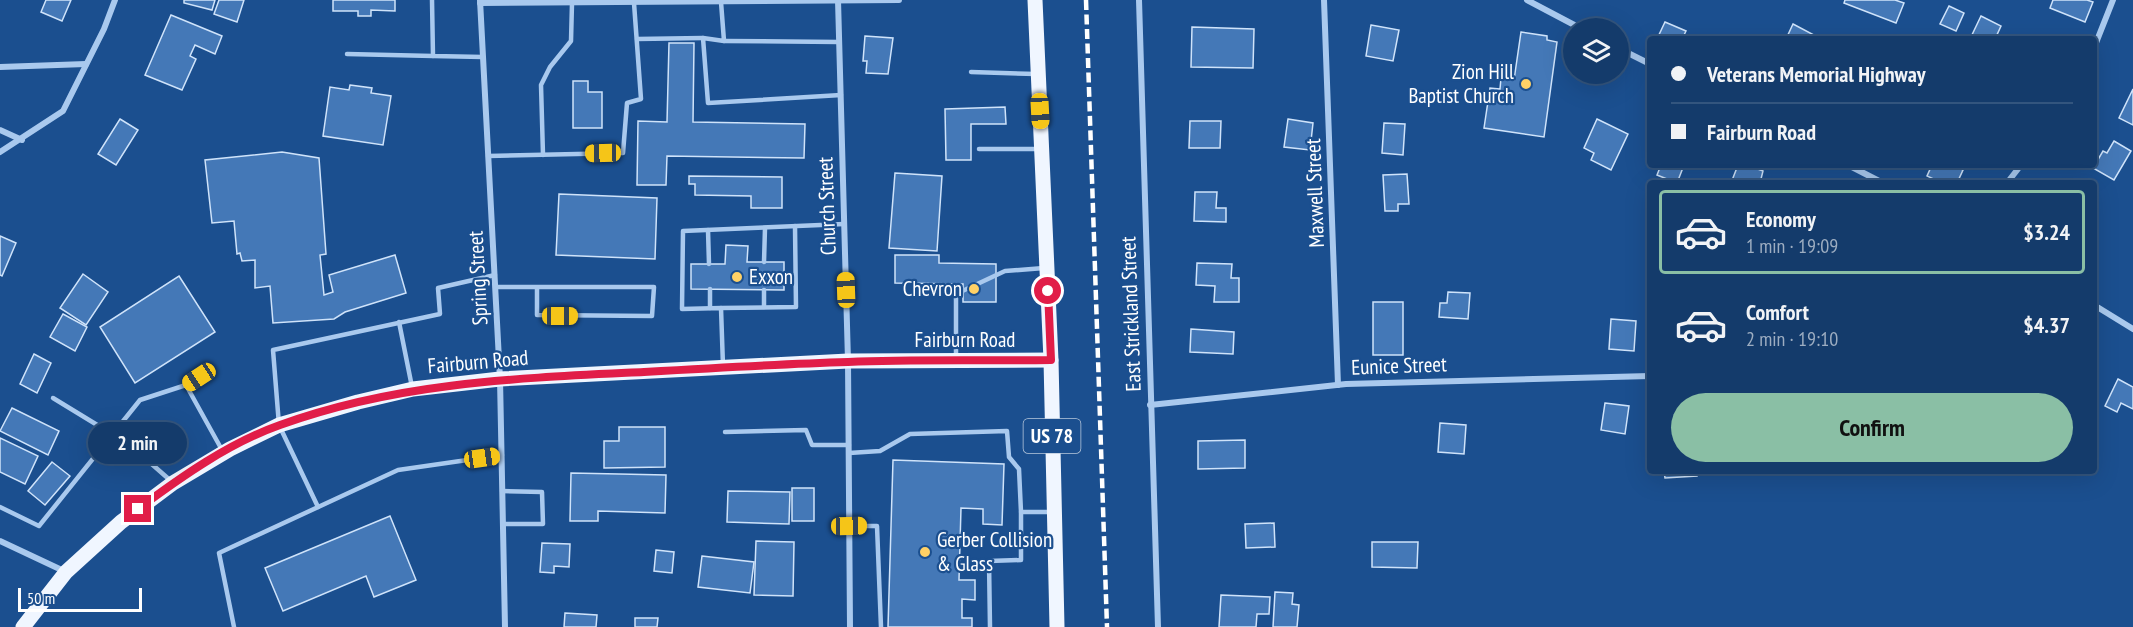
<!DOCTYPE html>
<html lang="en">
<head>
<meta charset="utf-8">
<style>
  :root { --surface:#143b6b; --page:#1d4271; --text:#f1f3f6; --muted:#9dadc1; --line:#33557e; --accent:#8abfa5 }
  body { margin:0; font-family:"PT Sans Narrow",sans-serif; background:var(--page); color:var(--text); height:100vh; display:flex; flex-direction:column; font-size:22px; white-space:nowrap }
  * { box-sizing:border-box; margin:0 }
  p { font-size:20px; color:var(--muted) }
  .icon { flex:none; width:33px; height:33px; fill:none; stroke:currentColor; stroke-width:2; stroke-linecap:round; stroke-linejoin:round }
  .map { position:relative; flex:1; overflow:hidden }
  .drawer { position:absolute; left:1647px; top:180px; width:450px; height:294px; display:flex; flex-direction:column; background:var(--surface); border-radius:6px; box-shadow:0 6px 24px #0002,0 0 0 2px var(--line) }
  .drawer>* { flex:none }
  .hud { position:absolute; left:1647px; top:36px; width:450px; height:132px; border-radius:6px; box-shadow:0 6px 24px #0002,0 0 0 2px var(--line); display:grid; align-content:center; height:132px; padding:0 24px; background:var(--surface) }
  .controls { position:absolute; left:1563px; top:18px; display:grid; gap:12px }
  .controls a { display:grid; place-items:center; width:66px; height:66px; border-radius:50%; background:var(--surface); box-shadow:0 6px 24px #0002,0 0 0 2px var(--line); font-size:30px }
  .scale { position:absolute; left:18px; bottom:15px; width:124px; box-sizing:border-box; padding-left:6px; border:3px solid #fff; border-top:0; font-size:16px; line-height:21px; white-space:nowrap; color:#fff; -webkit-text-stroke:4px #1b4f8f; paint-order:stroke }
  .end { position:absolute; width:27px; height:27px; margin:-14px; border:8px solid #e11d48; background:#fff; box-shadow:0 0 0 3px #fff }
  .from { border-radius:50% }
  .bubble { position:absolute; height:42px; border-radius:21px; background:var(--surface); box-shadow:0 6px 24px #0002,0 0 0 2px var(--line); font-size:20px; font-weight:700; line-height:42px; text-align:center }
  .car { position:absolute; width:18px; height:36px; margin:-18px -9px; border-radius:8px; box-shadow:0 0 4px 2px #0007; background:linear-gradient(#f5c518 24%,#345 0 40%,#f5c518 0 76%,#345 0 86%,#f5c518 0) }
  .hud b { display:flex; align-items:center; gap:21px; height:57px; font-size:22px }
  .hud b+b { border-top:2px solid var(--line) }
  .hud i { width:15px; height:15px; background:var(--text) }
  ul { padding:10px 0 0; list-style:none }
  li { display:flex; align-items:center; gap:18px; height:84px; margin:0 12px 9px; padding:0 12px; border:3px solid transparent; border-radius:6px }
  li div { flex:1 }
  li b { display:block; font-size:22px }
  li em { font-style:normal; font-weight:700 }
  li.active { border-color:var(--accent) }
  li>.icon { width:54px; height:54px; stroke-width:1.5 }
  .button { display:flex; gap:12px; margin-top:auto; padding:12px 24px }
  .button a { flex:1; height:69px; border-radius:36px; background:var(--accent); color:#111; font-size:24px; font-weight:700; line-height:69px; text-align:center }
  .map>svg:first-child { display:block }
  .building { fill:#4478b7; stroke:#cfe3fa; stroke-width:1.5 }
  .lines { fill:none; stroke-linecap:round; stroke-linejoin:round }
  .lane { stroke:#a9c9ee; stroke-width:4.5 }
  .street { stroke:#a9c9ee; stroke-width:6 }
  .primary { stroke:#f0f6ff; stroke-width:15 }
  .rail { stroke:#fff; stroke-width:4.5; stroke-dasharray:10 4.5; stroke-linecap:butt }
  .route { stroke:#e11d48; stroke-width:8 }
  .poi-dot { fill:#ffd166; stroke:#1b4f8f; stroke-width:2 }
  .labels { text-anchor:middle; stroke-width:4.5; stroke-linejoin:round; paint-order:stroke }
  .shield { fill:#1b4f8f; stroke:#bbcadd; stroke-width:1.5 }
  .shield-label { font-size:20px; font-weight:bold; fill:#fff }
  .poi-label { font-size:21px; fill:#fff; stroke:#1b4f8f; text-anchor:end }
  .street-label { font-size:21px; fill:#fff; stroke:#1b4f8f }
</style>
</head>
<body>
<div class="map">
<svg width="2133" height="627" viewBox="0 0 2133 627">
  <rect width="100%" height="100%" fill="#1b4f8f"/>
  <g class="building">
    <path d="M46,0h25l-9,21 -21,-9z"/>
    <path d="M184,0h31l-3,10 -28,-7z"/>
    <path d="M219,0h25l-7,22 -23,-8z"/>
    <path d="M333,0h62v11l-24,-1v6h-13v-5h-25z"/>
    <path d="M1845,0h50l9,3 -8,20 -52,-20z"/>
    <path d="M2053,0h34l6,2 -8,20 -35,-14z"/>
    <path d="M1949,6l15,7 -8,18 -16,-7z"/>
    <path d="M171,15l51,21 -7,18 -20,-9 -5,11 6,3 -14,31 -37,-15z"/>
    <path d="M1981,16l20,10 -6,13h-25z"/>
    <path d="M1665,22l21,9 -4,8h-25z"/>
    <path d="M1793,24l21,11 -2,4h-26z"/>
    <path d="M1371,25l28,5 -6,31 -27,-5z"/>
    <path d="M1192,27l62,2 -1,39 -62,-1z"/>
    <path d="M1521,32l26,4v4l10,2 -13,95 -60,-9 6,-40 10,1 1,-11 13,2z"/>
    <path d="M865,36l28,2 -5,36 -22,-1 1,-12h-4z"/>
    <path d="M669,43h25l-1,79 112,2 -1,34 -137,-2 -1,29h-29l1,-64 29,1z"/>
    <path d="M573,81h15v11h14v36h-29z"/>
    <path d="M350,85l22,3 -1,5 20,3 -8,49 -60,-9 7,-49 19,3z"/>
    <path d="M2133,89v36l-14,-7z"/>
    <path d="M1005,107l1,17h-35v36h-25l-1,-51z"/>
    <path d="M120,119l18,11 -22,35 -18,-11z"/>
    <path d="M1288,119l25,4 -3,27 -26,-3z"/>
    <path d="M1597,119l31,15 -17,36 -20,-10 3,-7 -10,-5z"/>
    <path d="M1190,121h31l-1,27h-31z"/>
    <path d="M1384,123l21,1 -2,31 -21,-2z"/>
    <path d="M2114,141l17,10 -17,29 -21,-12 10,-17 4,2z"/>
    <path d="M282,152l37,6 7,96 -6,1 4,40 9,-3 -4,-17 66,-20 11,38 -61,19 -11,7 -61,4 -3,-37 -15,2v-28l-13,1 -2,-8 -3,1 -3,-33 -22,2 -7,-63z"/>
    <path d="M1661,165h23l-7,18 -20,-8z"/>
    <path d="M1738,165h9l16,6 -3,12h-29z"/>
    <path d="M1932,165h21l10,5 -6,13h-15l-15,-7z"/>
    <path d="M895,173l47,3 -5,75 -48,-3z"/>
    <path d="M1407,174l2,30h-11v7h-13l-2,-36z"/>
    <path d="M689,176l93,1v31h-31v-12l-56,-1v-11h-6z"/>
    <path d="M1195,192h22l-1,16h10v14l-32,-1z"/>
    <path d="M559,194l98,4 -2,61 -99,-4z"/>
    <path d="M0,236l16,7 -14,33 -2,-1z"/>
    <path d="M726,245l22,1 -1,16h37v28l-93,-1v-25h34z"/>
    <path d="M895,255h44v8l57,1v38h-33v-18l-68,-1z"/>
    <path d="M1197,263l35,1 -1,14h8v24h-25l1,-16 -19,-1z"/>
    <path d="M83,274l25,18 -22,33 -26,-17z"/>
    <path d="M179,276l36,56 -80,51 -35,-56z"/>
    <path d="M1448,292l22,1 -2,26 -29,-2 1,-14h7z"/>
    <rect x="1373" y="302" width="30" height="53"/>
    <path d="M63,314l24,13 -12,24 -25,-14z"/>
    <path d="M1611,319l25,2 -2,30 -25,-2z"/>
    <path d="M1191,329l43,3 -1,22 -43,-2z"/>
    <path d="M34,354l17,9 -14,30 -17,-9z"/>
    <path d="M2118,379l15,8v22l-12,-6 -4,9 -12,-6z"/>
    <path d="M1605,403l24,3 -4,28 -24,-4z"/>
    <path d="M12,408l47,23 -11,24 -48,-24z"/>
    <path d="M1440,423l26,2 -2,29 -26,-2z"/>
    <path d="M619,427h46v40l-61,1v-27h15z"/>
    <path d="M0,438l38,18 -13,28 -25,-12z"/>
    <path d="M1245,440v28l-47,1v-28z"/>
    <path d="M893,460l111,4 -2,61 -19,-1v-15l-22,-1 -2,72h16v20l-13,-1v19h10v9h-84z"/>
    <path d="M52,462l18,14 -25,29 -17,-14z"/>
    <path d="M1664,471h33v5l-32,2z"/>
    <path d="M571,473l95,2 -1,38 -67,-2v10h-28z"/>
    <rect x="792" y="488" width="22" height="33"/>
    <path d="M728,491l62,1 -1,32 -62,-2z"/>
    <path d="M390,516l26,64 -42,17 -8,-21 -83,35 -18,-43z"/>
    <path d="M1274,523l1,24 -29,1 -1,-24z"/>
    <path d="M756,541l38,1 -1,54 -39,-1z"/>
    <path d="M1372,542h46l-1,26 -45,-1z"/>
    <path d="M542,543l28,1 -1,23 -15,-1v7l-14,-1z"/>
    <path d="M656,550l18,2 -2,21 -18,-2z"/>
    <path d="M702,556l52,6 -4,31 -52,-6z"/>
    <path d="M1275,592l18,1 -1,11 7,1 -2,22h-24z"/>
    <path d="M1221,595l49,2 -1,17h-12l-1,13h-37z"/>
    <path d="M565,613l32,2 -1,12h-32z"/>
    <path d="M635,618h23l-1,9h-22z"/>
  </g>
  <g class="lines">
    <g class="lane">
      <path d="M432,0l1,56 50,1"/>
      <path d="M721,2l3,39 -21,-3 5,65 133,-8"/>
      <path d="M637,39l66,-1"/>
      <path d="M724,41l115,1"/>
      <path d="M347,54l86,2"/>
      <path d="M971,72l65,2"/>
      <path d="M979,149h60"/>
      <path d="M543,155l-2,-70 9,-18 21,-26 1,-38"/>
      <path d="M488,156l135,-3 4,-50 14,-4 -7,-96"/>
      <path d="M708,230l1,34"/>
      <path d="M764,262l1,-34"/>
      <path d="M495,287h159l-2,29 -115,-1v-28"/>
      <path d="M764,307v-17"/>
      <path d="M710,308v-19"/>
      <path d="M721,308l75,-1 -1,-81"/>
      <path d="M399,322l13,65"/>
      <path d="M956,357v-63l49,-23 39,-3"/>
      <path d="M723,366l-2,-58 -39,1 1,-78 161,-7"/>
      <path d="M186,385l36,65"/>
      <path d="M53,398l77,47 41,36"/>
      <path d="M725,432l81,-2 6,15h37"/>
      <path d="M849,453l31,-2 30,-17 97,-3 2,26 10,12 2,43"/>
      <path d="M502,491l40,1 1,32h-40"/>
      <path d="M0,507l39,19 101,-126 46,-15 25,-15"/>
      <path d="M318,507l-39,-82 -6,-75 167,-36 -2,-26 57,-13"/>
      <path d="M849,526h28l4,101"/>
      <path d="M234,627l-15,-74 179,-83 104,-15"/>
      <path d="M990,627l-1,-66 32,-1v-48h32"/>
    </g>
    <g class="street">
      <path d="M480,0l20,379 5,248"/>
      <path d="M838,0l10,361 2,266"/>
      <path d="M1139,0l19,627"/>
      <path d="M1324,0l14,385"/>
      <path d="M1527,0l53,28"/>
      <path d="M480,3l419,-3"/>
      <path d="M1618,48l32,16"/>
      <path d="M2094,48l19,-48"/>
      <path d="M0,67l86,-3"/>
      <path d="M0,130l22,10"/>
      <path d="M0,152l63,-41 41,-82 11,-29"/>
      <path d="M1848,165l35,18"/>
      <path d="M2007,183l14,-18"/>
      <path d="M2094,305l39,24"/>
      <path d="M1150,405l196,-21 304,-8"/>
      <path d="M0,541l66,31"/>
    </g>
    <g class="primary">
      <path d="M1035,0l16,360 6,267"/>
      <path d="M23,627l43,-55 55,-50 52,-39 57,-34 49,-24 79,-23 55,-13 87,-10 348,-18 203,-1"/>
    </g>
    <path class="rail" d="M1086,0l21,627"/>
  </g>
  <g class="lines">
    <path class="route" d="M138,509c43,-32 91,-66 142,-84 118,-43 241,-47 364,-53 68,-4 136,-8 204,-10 67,-3 136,-1 203,-2l-3,-69"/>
  </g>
  <g class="poi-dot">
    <circle cx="1526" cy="84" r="6"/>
    <circle cx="737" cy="277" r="6"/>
    <circle cx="974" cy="289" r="6"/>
    <circle cx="925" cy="552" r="6"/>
  </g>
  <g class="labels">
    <rect class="shield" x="1023.5" y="419" width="57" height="34" rx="4.5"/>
    <g class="shield-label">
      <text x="1052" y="443">US 78</text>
    </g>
    <g class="poi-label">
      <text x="1514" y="79">Zion Hill<tspan x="1514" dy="24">Baptist Church</tspan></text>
      <text x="749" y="284" text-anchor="start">Exxon</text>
      <text x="962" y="296">Chevron</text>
      <text x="937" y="547" text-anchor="start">Gerber Collision<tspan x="937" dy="24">&amp; Glass</tspan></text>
    </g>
    <g class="street-label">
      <text transform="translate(1315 193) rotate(-92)" y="7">Maxwell Street</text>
      <text transform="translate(827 206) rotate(-92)" y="7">Church Street</text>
      <text transform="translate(478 278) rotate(-93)" y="7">Spring Street</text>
      <text transform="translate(1131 314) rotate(-92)" y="7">East Strickland Street</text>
      <text x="965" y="347">Fairburn Road</text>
      <text transform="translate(478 362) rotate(-5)" y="7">Fairburn Road</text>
      <text transform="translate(1399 366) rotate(-2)" y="7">Eunice Street</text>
    </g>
  </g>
</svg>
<div class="controls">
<a><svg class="icon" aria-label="layers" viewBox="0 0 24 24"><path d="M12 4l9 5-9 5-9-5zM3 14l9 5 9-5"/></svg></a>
</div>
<div class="scale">50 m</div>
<i class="end from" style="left:1048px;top:291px"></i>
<i class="end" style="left:138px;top:509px"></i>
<div class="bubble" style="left:88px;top:422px;width:99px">2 min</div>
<i class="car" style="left:1040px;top:111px;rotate:177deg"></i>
<i class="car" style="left:603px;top:153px;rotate:269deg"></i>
<i class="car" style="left:846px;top:290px;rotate:358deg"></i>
<i class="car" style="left:560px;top:316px;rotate:90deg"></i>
<i class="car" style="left:199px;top:377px;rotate:237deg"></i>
<i class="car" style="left:482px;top:458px;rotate:82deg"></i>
<i class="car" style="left:849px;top:526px;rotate:89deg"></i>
<div class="hud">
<b><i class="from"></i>Veterans Memorial Highway</b>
<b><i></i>Fairburn Road</b>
</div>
<section class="drawer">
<ul>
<li class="active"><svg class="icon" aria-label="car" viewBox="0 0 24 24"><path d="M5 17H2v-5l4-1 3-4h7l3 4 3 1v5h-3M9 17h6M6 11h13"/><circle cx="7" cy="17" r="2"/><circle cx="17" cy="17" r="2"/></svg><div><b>Economy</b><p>1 min · 19:09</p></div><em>$3.24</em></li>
<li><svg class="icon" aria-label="car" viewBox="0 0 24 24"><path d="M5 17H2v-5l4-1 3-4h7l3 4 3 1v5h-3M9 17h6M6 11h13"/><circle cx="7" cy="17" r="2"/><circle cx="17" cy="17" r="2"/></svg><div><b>Comfort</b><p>2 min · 19:10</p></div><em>$4.37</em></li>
</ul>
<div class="button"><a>Confirm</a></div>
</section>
</div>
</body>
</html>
